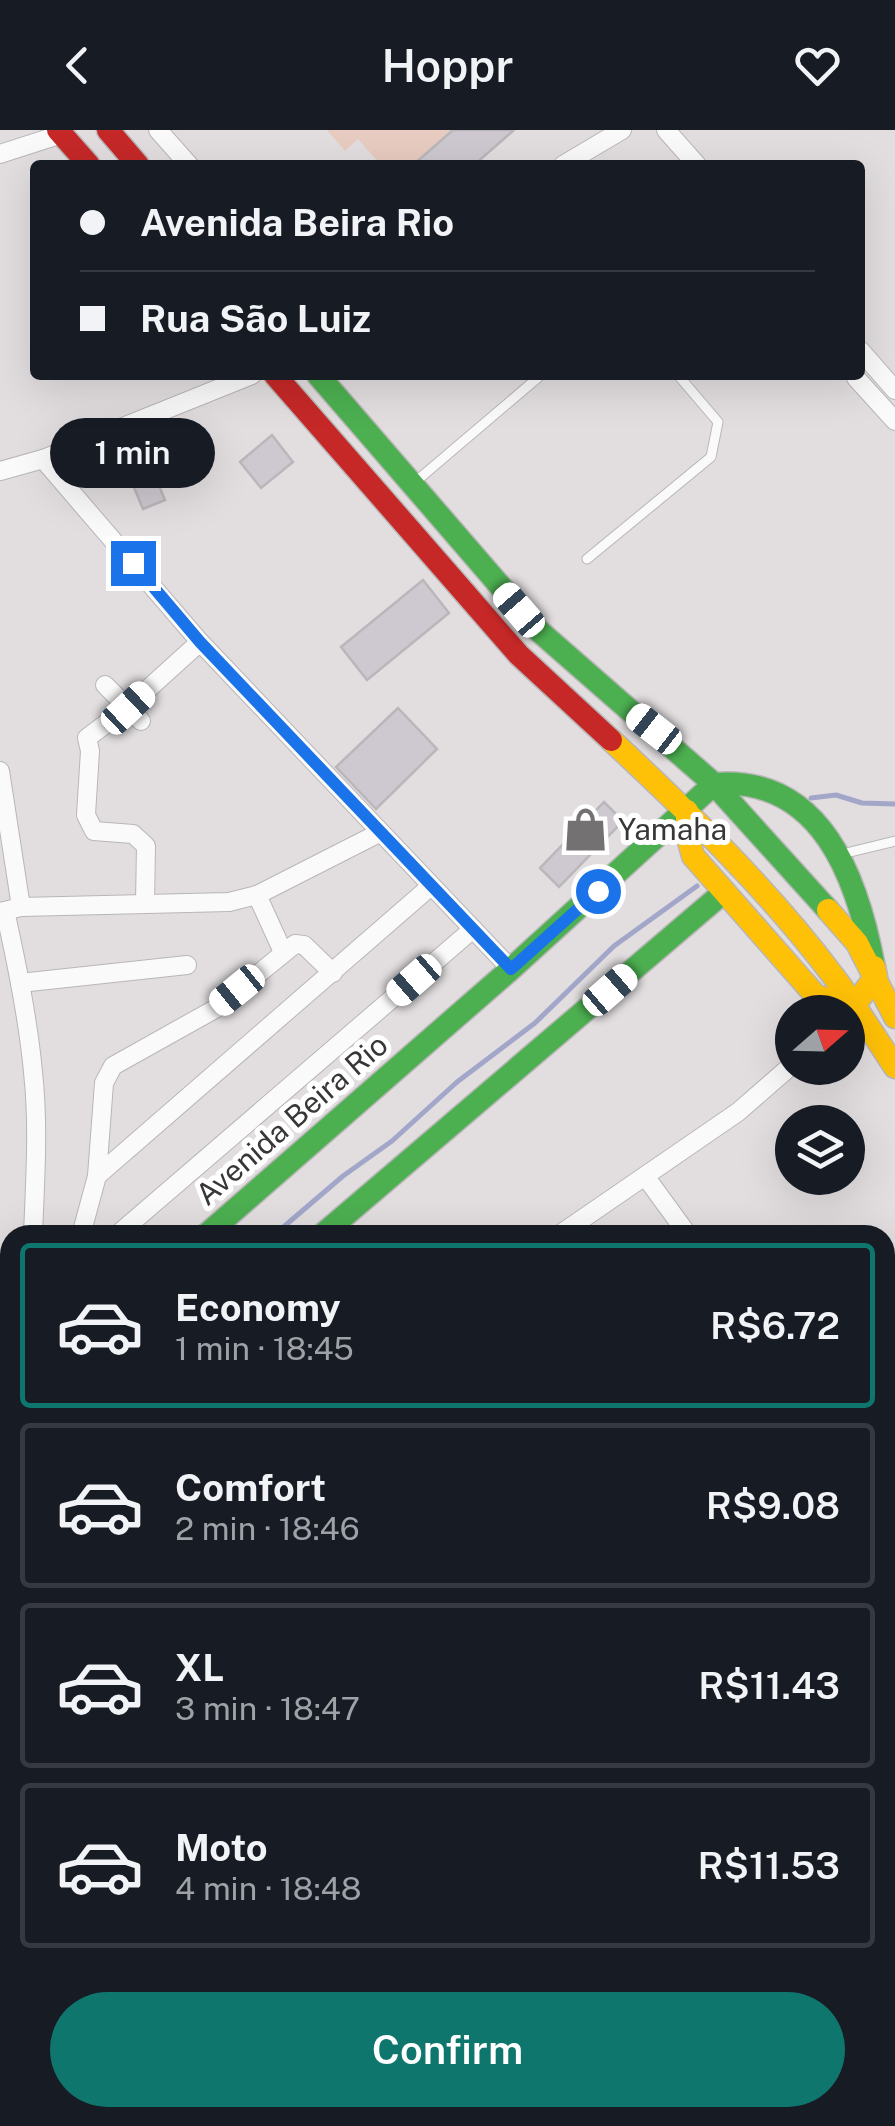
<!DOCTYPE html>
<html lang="en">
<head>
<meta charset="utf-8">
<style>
  :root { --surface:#171b24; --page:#242831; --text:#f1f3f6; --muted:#9ea1a6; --line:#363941; --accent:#0f766e }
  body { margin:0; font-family:"Public Sans",sans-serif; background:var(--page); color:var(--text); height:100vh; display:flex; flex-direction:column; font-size:38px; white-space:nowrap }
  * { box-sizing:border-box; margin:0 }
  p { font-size:32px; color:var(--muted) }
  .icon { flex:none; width:55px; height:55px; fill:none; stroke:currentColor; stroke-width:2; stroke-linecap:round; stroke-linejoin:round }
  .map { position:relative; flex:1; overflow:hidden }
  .panel { position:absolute; left:0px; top:1095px; width:895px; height:902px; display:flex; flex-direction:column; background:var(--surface); border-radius:30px 30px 0 0; box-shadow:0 10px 40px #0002 }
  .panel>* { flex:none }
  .top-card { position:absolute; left:30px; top:30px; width:835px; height:220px; border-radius:10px; box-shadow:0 10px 40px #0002; display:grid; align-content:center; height:220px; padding:0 50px; background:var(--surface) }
  .needle { width:65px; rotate:70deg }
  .buttons { position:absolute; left:775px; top:865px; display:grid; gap:20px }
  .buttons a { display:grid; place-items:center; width:90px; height:90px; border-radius:50%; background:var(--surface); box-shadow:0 10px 40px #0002; font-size:50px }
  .end { position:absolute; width:45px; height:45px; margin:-22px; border:12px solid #1a73e8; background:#fff; box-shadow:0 0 0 5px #fff }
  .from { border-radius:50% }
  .bubble { position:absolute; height:70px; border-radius:35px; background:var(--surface); box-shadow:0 10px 40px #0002; font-size:32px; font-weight:600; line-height:70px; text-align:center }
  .car { position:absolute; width:30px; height:60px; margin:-30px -15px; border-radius:12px; box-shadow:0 0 8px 2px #0007; background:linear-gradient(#fff 24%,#345 0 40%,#fff 0 76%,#345 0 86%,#fff 0) }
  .top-card b { display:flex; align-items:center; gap:35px; height:95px; font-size:38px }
  .top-card b+b { border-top:2px solid var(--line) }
  .top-card i { width:25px; height:25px; background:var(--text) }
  ul { padding:18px 0 0; list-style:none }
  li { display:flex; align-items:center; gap:30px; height:165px; margin:0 20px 15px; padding:0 30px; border:5px solid var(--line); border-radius:10px }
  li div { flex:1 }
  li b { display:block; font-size:38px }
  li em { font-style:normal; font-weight:600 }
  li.on { border-color:var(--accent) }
  li>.icon { width:90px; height:90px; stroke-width:1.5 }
  .cta { display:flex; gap:20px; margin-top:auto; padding:20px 50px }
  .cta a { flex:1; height:115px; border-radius:60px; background:var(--accent); color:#fff; font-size:40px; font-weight:600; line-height:115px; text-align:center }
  header { display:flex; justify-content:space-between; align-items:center; height:130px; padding:0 50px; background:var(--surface); font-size:45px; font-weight:600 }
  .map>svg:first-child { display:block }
  .green { fill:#e8cbc1 }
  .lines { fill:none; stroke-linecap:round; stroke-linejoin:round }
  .stream { stroke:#a2a7c9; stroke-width:5 }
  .building { fill:#cec8d1; stroke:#bab7ba; stroke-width:2.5 }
  .lane-casing { stroke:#b9b6b7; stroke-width:11 }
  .street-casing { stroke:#b9b6b7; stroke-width:20 }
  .fast-casing { stroke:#b9b6b7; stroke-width:25 }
  .slow-casing { stroke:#b9b6b7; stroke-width:25 }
  .jam-casing { stroke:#b9b6b7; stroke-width:25 }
  .lane { stroke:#fbfafa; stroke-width:9 }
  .street { stroke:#fbfafa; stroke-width:18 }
  .fast { stroke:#4caf50; stroke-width:22 }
  .slow { stroke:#ffc107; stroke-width:22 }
  .jam { stroke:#c62828; stroke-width:22 }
  .route { stroke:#1a73e8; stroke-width:12 }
  .labels { text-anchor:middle; stroke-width:10; stroke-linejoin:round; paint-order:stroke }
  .poi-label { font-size:30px; fill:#393638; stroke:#fff; text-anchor:start }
  .street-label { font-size:30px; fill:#393638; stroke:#fff }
</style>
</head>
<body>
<header><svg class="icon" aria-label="back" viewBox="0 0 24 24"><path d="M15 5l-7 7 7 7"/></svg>Hoppr<svg class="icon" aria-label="heart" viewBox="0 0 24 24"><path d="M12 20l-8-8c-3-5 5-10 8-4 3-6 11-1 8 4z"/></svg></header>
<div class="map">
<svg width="895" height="1996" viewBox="0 0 895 1996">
  <rect width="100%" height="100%" fill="#e2dee0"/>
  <path class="green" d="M327,0h187l-40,35h-93l-23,-26 -13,12z"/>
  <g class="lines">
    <g class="stream">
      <path d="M811,668l25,-3 26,8 33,1"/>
      <path d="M274,1105l69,-59 49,-35 65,-59 78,-59 79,-77 83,-60"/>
      <path d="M0,1177l10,2"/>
    </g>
  </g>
  <g class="building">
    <path d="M453,0h61l-40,35h-61z"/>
    <path d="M272,305l21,27 -32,26 -21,-26z"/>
    <path d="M140,310l25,60 -22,9 -25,-60z"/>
    <path d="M423,450l26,33 -82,67 -26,-33z"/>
    <path d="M398,578l39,41 -61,60 -40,-42z"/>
    <path d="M604,672l19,19 -64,66 -19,-19z"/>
  </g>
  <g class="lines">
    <defs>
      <g id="lane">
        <path d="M414,353l127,-108"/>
        <path d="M587,429l124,-102 7,-35 -40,-47"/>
        <path d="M842,724l53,-13"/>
        <path d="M885,1886l10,-3"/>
        <path d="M885,1928l10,-4"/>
        <path d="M758,1996l2,-8"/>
      </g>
      <g id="street">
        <path d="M158,0l31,35"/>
        <path d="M666,0l31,35"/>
        <path d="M0,24l62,-20"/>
        <path d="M563,35l59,-35"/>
        <path d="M860,220l35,40"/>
        <path d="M856,248l39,43"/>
        <path d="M43,329l157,183 311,327"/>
        <path d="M0,341l43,-12 209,-84"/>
        <path d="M105,555l36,36"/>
        <path d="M0,641l21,136"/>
        <path d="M257,765l26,57"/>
        <path d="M145,773l1,-57 -13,-12 -39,-3 -8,-16 4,-64 -3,-13 41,-31 72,-65"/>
        <path d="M5,781c12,53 23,107 28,161 6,54 2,109 0,163"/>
        <path d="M0,782l21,-5 208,-5 28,-7 122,-62"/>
        <path d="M20,853l167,-18"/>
        <path d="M97,1046l334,-290"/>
        <path d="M645,1046l43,59"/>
        <path d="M81,1105l16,-59 7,-93 9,-17 102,-57 80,-65 9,1 29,28"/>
        <path d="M117,1105l356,-306"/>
        <path d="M559,1105l179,-123 54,-47"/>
        <path d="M885,1304l10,-6"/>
        <path d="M885,1351h10"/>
        <path d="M885,1402l10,37"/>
        <path d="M885,1540l10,-3"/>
        <path d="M885,1738l10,-4"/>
        <path d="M0,1799l10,146"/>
        <path d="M0,1970l10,-1"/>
        <path d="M14,1988l1,8"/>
        <path d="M136,1988l1,8"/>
        <path d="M236,1988l2,8"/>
        <path d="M334,1988l1,8"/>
        <path d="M433,1988l1,8"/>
        <path d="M528,1988l1,8"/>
        <path d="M717,1996l3,-8"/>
      </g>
      <g id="fast">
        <path d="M318,245l221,256 175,153 114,126"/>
        <path d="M206,1105l305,-266 203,-185c108,-9 144,96 160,183"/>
        <path d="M322,1105l402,-343"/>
        <path d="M0,1136l10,2"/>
        <path d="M0,1205l10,1"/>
        <path d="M885,1801l10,-9"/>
        <path d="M556,1996l71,-8"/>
      </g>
      <g id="slow">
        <path d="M611,610c78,73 158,150 223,237 22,29 41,60 61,90"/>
        <path d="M687,681v23l6,22 123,140 38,10 22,-30 -2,-9"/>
        <path d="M828,780l29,33 38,74"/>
      </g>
      <g id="jam">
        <path d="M58,0l31,35"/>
        <path d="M108,0l30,35"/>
        <path d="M275,245l244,280 92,85"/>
      </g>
    </defs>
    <use href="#lane" class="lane-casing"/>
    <use href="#street" class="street-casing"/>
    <use href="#fast" class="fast-casing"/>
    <use href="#slow" class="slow-casing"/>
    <use href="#jam" class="jam-casing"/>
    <use href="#lane" class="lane"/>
    <use href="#street" class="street"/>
    <use href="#fast" class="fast"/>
    <use href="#slow" class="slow"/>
    <use href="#jam" class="jam"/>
  </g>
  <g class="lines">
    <path class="route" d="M133,433l67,79 311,327 87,-78"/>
  </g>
  <defs>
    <symbol id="shop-bare" viewBox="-9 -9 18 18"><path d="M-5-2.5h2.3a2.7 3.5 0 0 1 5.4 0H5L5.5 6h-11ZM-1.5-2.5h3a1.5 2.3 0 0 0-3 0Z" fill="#747173" stroke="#fff" stroke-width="2.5" paint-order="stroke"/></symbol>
  </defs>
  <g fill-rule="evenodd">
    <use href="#shop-bare" x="554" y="668" width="63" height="63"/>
  </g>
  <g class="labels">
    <g class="poi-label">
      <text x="618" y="710">Yamaha</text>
    </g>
    <g class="street-label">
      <text transform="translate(292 990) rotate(-41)" y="10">Avenida Beira Rio</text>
    </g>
  </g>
</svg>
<div class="buttons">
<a><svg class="needle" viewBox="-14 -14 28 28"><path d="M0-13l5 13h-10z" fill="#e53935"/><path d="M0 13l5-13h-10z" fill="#9ea1a6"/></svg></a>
<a><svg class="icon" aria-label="layers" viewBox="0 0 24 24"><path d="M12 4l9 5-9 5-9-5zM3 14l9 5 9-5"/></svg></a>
</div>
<i class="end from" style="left:598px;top:761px"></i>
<i class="end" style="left:133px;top:433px"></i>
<div class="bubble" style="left:50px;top:288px;width:165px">1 min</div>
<i class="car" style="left:519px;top:480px;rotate:319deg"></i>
<i class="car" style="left:128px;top:578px;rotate:47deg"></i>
<i class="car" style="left:654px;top:599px;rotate:308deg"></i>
<i class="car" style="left:414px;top:850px;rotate:229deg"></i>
<i class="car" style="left:237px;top:860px;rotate:231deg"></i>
<i class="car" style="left:610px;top:860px;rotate:49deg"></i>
<div class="top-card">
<b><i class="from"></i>Avenida Beira Rio</b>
<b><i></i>Rua São Luiz</b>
</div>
<section class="panel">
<ul>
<li class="on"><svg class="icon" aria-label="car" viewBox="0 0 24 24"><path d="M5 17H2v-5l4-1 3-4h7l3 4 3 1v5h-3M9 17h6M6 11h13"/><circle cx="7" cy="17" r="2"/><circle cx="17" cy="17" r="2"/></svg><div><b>Economy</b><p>1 min · 18:45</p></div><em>R$6.72</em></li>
<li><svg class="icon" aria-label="car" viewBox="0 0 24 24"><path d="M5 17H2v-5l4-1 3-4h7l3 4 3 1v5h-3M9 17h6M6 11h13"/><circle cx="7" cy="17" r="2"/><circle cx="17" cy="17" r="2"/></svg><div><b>Comfort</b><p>2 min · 18:46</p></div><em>R$9.08</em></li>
<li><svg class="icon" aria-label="car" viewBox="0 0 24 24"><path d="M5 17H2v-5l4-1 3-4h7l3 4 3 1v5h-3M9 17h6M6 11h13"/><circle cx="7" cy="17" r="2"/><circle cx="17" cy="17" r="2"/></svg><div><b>XL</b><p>3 min · 18:47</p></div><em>R$11.43</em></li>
<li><svg class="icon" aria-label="car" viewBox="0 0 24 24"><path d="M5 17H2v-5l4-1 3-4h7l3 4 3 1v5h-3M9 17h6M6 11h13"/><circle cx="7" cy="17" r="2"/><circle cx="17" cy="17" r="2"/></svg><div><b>Moto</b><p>4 min · 18:48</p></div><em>R$11.53</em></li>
</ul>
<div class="cta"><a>Confirm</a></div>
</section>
</div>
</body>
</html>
